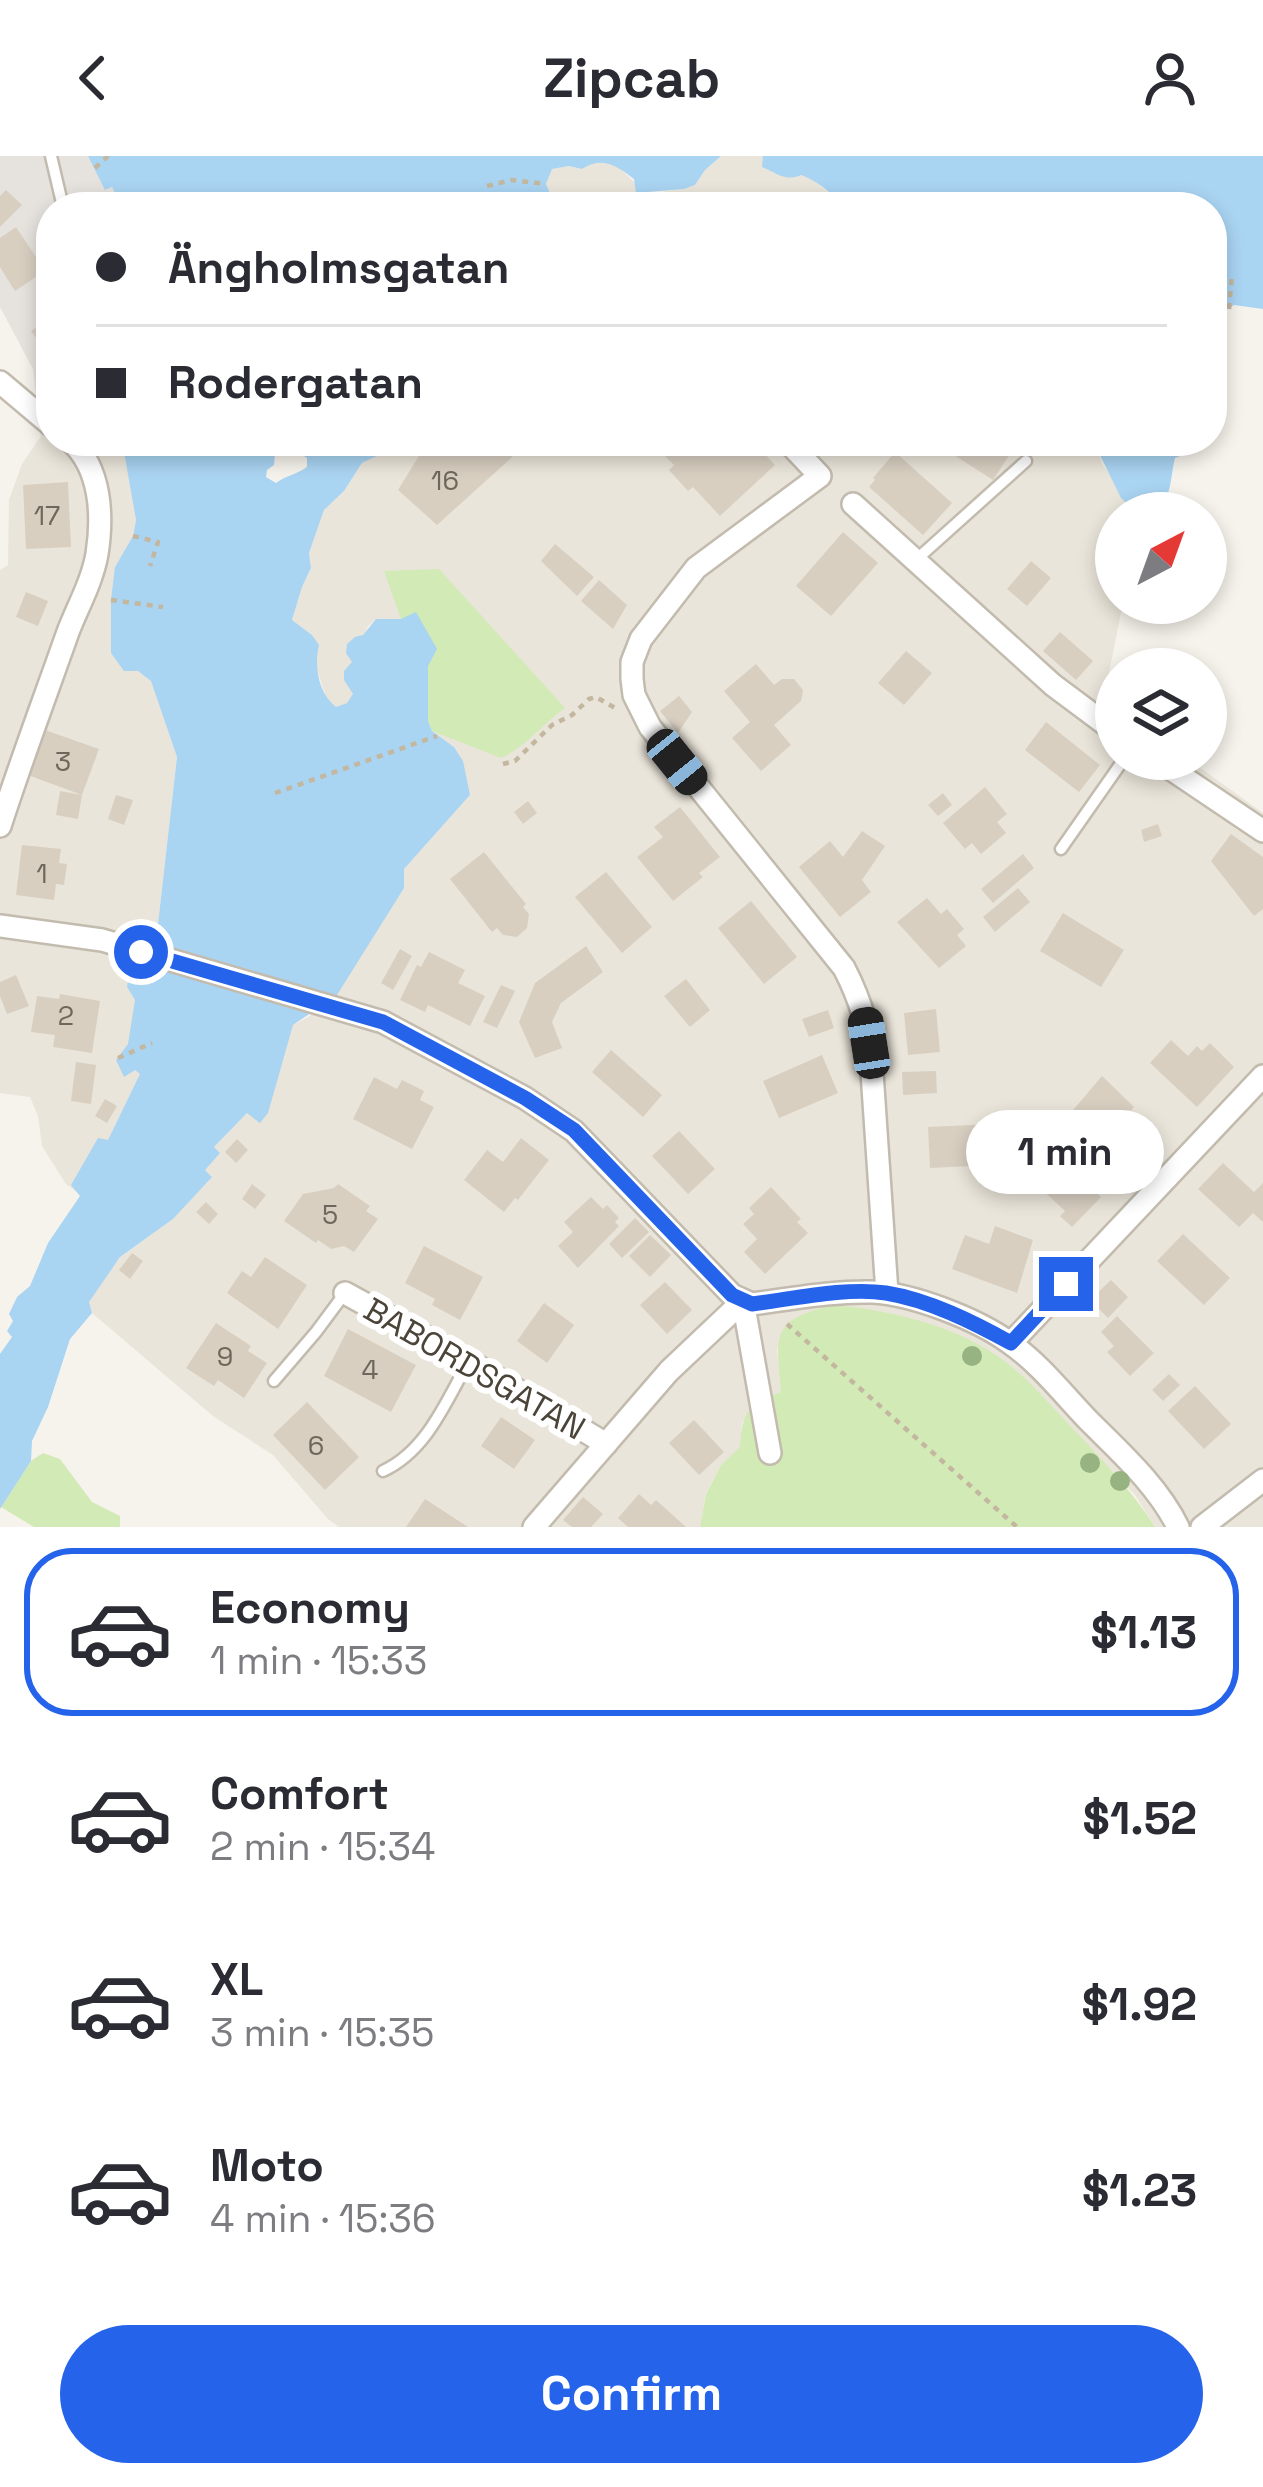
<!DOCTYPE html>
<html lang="en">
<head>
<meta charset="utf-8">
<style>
  :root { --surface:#fff; --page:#f7f7f7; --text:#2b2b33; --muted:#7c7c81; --line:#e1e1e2; --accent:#2563eb }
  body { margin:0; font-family:"Space Grotesk",sans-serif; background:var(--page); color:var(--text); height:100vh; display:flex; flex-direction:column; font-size:45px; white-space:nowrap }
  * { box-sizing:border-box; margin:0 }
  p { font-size:39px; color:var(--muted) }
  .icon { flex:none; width:66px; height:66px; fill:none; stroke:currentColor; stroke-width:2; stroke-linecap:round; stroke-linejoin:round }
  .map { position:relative; height:1371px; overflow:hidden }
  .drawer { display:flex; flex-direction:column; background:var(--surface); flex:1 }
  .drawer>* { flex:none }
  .guide { position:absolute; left:36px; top:36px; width:1191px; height:264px; border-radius:48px; box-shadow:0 6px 18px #0003; display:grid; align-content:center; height:264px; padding:0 60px; background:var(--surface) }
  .needle { width:78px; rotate:41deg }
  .buttons { position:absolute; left:1095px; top:336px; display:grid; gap:24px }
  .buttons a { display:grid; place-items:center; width:132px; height:132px; border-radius:50%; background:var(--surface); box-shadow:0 6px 18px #0003; font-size:60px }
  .end { position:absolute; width:54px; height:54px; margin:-27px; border:15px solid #2563eb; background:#fff; box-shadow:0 0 0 6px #fff }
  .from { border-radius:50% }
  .bubble { position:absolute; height:84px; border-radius:42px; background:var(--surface); box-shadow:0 6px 18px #0003; font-size:39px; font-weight:600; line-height:84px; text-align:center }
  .car { position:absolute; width:36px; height:72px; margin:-36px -18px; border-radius:15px; box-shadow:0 0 9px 3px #0007; background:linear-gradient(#222 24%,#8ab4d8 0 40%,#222 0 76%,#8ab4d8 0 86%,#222 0) }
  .guide b { display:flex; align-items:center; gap:42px; height:114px; font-size:45px }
  .guide b+b { border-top:3px solid var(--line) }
  .guide i { width:30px; height:30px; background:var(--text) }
  ul { padding:21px 0 0; list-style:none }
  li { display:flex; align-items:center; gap:36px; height:168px; margin:0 24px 18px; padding:0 36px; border:6px solid transparent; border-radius:48px }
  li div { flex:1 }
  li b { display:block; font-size:45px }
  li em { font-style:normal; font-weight:600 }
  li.active { border-color:var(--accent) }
  li>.icon { width:108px; height:108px; stroke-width:1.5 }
  .primary-button { display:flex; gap:24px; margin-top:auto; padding:24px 60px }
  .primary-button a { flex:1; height:138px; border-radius:72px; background:var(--accent); color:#fff; font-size:48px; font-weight:600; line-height:138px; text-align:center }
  header { display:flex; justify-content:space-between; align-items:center; height:156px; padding:0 60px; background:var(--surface); font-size:54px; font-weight:600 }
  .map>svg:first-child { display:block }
  .residential { fill:#eae5da }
  .industrial { fill:#e6e2dd }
  .green { fill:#d2eab5 }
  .water { fill:#a9d4f2 }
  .building { fill:#d8cfc1 }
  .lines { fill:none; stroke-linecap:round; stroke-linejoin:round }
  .lane-casing { stroke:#c2bbae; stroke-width:15 }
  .street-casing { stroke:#c2bbae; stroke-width:26 }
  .path { stroke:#c4b79f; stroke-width:4.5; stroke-dasharray:6 6; stroke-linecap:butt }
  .lane { stroke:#fff; stroke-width:10 }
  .street { stroke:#fff; stroke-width:21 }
  .tree { fill:#97b381 }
  .route { stroke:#2563eb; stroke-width:15 }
  .labels { text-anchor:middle; stroke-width:12; stroke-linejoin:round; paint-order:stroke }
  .number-label { font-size:27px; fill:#6e675b }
  .street-label { font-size:33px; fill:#4b4439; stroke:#fff }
</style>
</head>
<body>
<header><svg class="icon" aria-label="back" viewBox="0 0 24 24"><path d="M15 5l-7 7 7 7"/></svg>Zipcab<svg class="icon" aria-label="person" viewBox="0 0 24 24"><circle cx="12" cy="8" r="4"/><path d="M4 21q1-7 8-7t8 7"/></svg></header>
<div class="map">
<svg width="1263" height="1371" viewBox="0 0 1263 1371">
  <rect width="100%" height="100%" fill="#f6f3ec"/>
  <g class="residential">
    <path d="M721,0h42v11l46,10 22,17 10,9 -1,4h-289l4,-4 -9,-19 5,-15 18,-3 13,3 17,-9 20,7 27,27 38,-5 11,-4 10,-15z"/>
    <path d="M41,280l10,1v4h71l14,79 -3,16 -18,31 23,104 13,9 26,77 -19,167 -15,39 -16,24 8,13v70l6,3 -60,122 -15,-11 -24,-38 -4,-30 -8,-19 -30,-4v-523l8,-5 1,-65 13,-36z"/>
    <path d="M394,285h699l10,24 34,48h-21v90h7l-19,94 12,9v53h72l75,54v714h-108l-20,-32 -118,-124 -240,-23 4,44 -26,10 -13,21 -2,25 -19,17 -15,28 -6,34h-361l-11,-8 -55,-64 -60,-39 -121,-103 -4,-11 32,-45 53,-38 38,-43 -6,-6 8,-22 35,-36 20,-4 25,-83 17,-9 94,-147 66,-74 -16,-48 -22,-16 -31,-112h-25l-8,7 -15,36 1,32 -7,9 -11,4 -9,-7 -11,-33 1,-13 -5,-19 -20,-15 10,-33 9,-18 -2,-16 15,-43 20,-19 18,-28 26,-13z"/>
  </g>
  <path class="industrial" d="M0,0h88l18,34 6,-3 10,20h-71v230l-10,-1 -8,-67 -33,-62z"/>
  <g class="green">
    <path d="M439,413l126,139c-23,16 -39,39 -64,50l-69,-27 -4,-10v-56l-27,-46 -17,-48z"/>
    <path d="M836,1149c64,7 132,23 182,67 21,19 40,41 59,61 28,30 56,59 78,94h-455l6,-33 15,-29 19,-18c2,-35 8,-43 41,-55 -6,-59 -9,-74 55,-87z"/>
    <path d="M43,1297l17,6 32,43 28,14v11h-86l-33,-20 30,-46z"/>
  </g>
  <g class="water">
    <path d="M88,0h633l-16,14 -10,15 -11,4 -48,4 -2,-14c-18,-14 -32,-23 -52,-10l-13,-3 -17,3 -6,15 9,20 -4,3h-429l-10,-20 -7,3z"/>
    <path d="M763,0h500v153l-29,-4 -15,9 -7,-1v-106h-372l1,-4c-11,-11 -25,-23 -40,-28 -16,7 -24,-2 -39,-8z"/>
    <path d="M122,285h127l2,7h22l2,6 -1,11 -7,5 -1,7 10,6c11,-8 22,-9 31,-16v-9l-17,-11 -3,-6h107l-5,9 -27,13 -18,28 -20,19 -15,43 2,15 -9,19 -10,33 20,15 7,10c-5,21 -1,48 17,62l11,-4 6,-9 -9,-14v-9l8,-9 -6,-9 1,-9 8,-7 8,-2 13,-16h25l15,-7 21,37 -9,17v55l4,10 22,16 9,14 7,34 -66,74v19l-67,107 -44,30 -25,88 -8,10 -13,-10 -33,34 6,6 -15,17 7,7 -39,42 -53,38 -31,45 3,11 -22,26 -22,68 -16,34 -1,20 -31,48v-155l12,-17 -5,-6 6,-10 -4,-7 8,-17 13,-11 18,-43 32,-47 -9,-11 27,-47 10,2 32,-66 -5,-4 -11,7 -8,-17 12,-16 7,-44 -8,-13 2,-13 14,-11 15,-39 19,-167 -26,-76 -13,-10h-14l-13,-18v-53l4,-33 18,-31 3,-16z"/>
    <path d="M1093,285h93l2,12 -13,5c-5,21 -3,39 -19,55h-19l-16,-15z"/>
  </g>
  <g class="building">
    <path d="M6,34l16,15 -22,22v-31z"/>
    <path d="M16,71l29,44 -30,20 -15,-24v-29z"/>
    <path d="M49,162l2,15 -12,9 -8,-11z"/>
    <path d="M428,285h98l-17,19 -72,65 -39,-35z"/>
    <path d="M681,285h72l22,24 -55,51 -27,-29 -5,4 -19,-21 5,-5 -9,-9z"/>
    <path d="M958,285h52l6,4 -23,35 -42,-27z"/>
    <path d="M895,296l57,51 -29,32 -54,-48 6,-7 -2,-2z"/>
    <path d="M68,326l3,65 -45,2 -3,-64z"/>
    <path d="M843,376l35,31 -47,53 -35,-30z"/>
    <path d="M555,388l39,33 -17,19 -36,-35z"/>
    <path d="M1031,405l20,17 -24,28 -20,-17z"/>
    <path d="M599,424l28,25 -14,24 -32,-28z"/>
    <path d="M26,436l22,9 -10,25 -22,-9z"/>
    <path d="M1060,476l33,29 -17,19 -33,-29z"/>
    <path d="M906,495l26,22 -28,32 -26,-22z"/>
    <path d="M756,508l18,21 8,-6h12l9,11 -2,11 -27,24 17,20 -30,26 -29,-33 18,-16 -26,-31z"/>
    <path d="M679,540l13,16 -14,21 -18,-22z"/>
    <path d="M1046,566l54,43 -21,27 -54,-42z"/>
    <path d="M45,574l54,19 -17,46 -54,-20z"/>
    <path d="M985,631l22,27 -10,8 9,11 -25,21 -9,-11 -7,6 -22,-26z"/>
    <path d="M60,635l22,4 -4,24 -22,-4z"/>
    <path d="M943,637l9,12 -14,11 -10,-11z"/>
    <path d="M116,639l17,5 -9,25 -16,-6z"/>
    <path d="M528,645l9,12 -14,11 -9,-12z"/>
    <path d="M680,651l40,50 -21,16 4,4 -30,24 -36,-44 26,-20 -9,-10z"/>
    <path d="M1158,668l4,12 -18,6 -3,-12z"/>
    <path d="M862,675l23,15 -23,34 9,12 -31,25 -41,-50 31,-26 13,16z"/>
    <path d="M1231,678l32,23v52l-9,7 -43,-55z"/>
    <path d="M22,689l39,4 -2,14 8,1 -3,21 -8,-1 -2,16 -38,-5z"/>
    <path d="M484,696l42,52 -3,3 6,7 -2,14 -10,9 -14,-2 -6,-7 -5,4 -42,-53z"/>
    <path d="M1023,698l11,14 -41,35 -12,-14z"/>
    <path d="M606,716l46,55 -30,26 -47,-56z"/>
    <path d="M1018,732l12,14 -35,30 -12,-15z"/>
    <path d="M927,742l14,16 6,-5 17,20 -7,6 9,11 -27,22 -42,-46z"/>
    <path d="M751,745l46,56 -33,27 -46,-56z"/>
    <path d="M1063,757l61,37 -23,37 -61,-36z"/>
    <path d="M586,790l17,26 -42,31 -9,19 10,26 -27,10 -16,-36 16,-39z"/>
    <path d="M400,793l12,7 -19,34 -12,-7z"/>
    <path d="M429,796l36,18 -7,13 27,13 -15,30 -42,-21 -3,7 -25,-12 17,-35 4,2z"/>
    <path d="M16,819l13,31 -22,8 -7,-18v-14z"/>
    <path d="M686,823l24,31 -20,17 -26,-31z"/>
    <path d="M501,829l14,6 -18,37 -14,-6z"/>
    <path d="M60,838l40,7 -8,52 -39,-6 2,-12 -24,-3 6,-36 22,3z"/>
    <path d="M936,853l4,43 -32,3 -4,-42z"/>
    <path d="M828,854l6,18 -25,9 -7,-18z"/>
    <path d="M1171,884l17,16 9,-10 5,5 8,-8 24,24 -37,40 -47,-44z"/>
    <path d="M611,894l51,45 -19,22 -51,-45z"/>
    <path d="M822,899l16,38 -59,25 -16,-37z"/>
    <path d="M76,906l20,3 -5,39 -20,-3z"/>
    <path d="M936,915l1,22 -34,2 -1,-23z"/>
    <path d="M1102,920l32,31 -3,3 20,19 -20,20 9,8 -11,11 -60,-53z"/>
    <path d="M374,921l23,12 5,-9 22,11 -4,9 14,7 -22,42 -59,-30z"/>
    <path d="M105,943l12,7 -10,17 -12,-7z"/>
    <path d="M994,968l1,41 -65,3 -2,-41z"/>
    <path d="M679,975l36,38 -27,25 -36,-38z"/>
    <path d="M521,982l28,22 -31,40 -3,-2 -11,14 -40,-32 23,-30 16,12z"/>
    <path d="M237,983l11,11 -12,13 -11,-11z"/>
    <path d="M1143,1001l13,12 -24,25 -13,-11z"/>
    <path d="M1223,1007l31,29 9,-9v39l-10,-9 -14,14 -41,-38z"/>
    <path d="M1056,1008l27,26 6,-5 12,12 -29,30 -12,-11 5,-5 -29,-27z"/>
    <path d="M252,1028l14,11 -11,14 -13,-10z"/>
    <path d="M338,1028l32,22 -4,5 12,8 -24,33 -10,-6 -13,3 -13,-9 -2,3 -32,-22 19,-27 31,-6z"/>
    <path d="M771,1031l30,32 -4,3 11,11 -43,41 -21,-22 13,-13 -14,-15 11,-10 -5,-6z"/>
    <path d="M591,1041l12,12 4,-4 12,13 -4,4 4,4 -41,42 -20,-22 15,-14 -9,-10z"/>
    <path d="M206,1046l12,12 -9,10 -13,-12z"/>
    <path d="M635,1062l14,14 -27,26 -13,-14z"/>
    <path d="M995,1070l38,14 -16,53 -65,-24 13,-34 24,9z"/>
    <path d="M1183,1078l47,44 -26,27 -47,-44z"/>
    <path d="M650,1079l21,20 -21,22 -21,-21z"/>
    <path d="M424,1090l59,31 -23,43 -28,-15 3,-6 -30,-16z"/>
    <path d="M132,1097l11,8 -13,18 -11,-9z"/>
    <path d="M265,1101l42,28 -29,44 -51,-36 15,-22 9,6z"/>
    <path d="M1111,1124l17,17 -20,21 -18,-18z"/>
    <path d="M665,1126l27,28 -25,24 -27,-29z"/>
    <path d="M544,1147l30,22 -27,38 -30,-22z"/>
    <path d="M1117,1160l37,37 -24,23 -23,-24 7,-6 -13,-14z"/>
    <path d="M216,1167l35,23 -3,5 19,12 -23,35 -26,-18 -4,6 -28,-18z"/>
    <path d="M348,1173l68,36 -25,47 -67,-36z"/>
    <path d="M1169,1218l11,11 -17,16 -11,-11z"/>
    <path d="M1195,1230l36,38 -27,25 -36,-38z"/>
    <path d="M307,1246l52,55 -34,33 -52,-55z"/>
    <path d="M501,1261l34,23 -21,29 -33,-23z"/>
    <path d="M694,1264l30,32 -25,23 -30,-32z"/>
    <path d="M639,1338l12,11 5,-5 30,27h-58l-10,-9z"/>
    <path d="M583,1341l20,17 -12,13h-19l-9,-7z"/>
    <path d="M425,1343l43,28h-62z"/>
  </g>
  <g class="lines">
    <defs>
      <g id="lane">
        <path d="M51,0l12,51"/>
        <path d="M917,403l109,-98"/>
        <path d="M1061,693l63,-90"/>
        <path d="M274,1225l42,-49 29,-39"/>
        <path d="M383,1315c44,-20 63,-70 86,-110"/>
      </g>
      <g id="street">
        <path d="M0,226l51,43"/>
        <path d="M787,285l33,35 -124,92 -55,71 -9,23v17l2,16 16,32 194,241c13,25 21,47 26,75l17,250"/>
        <path d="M853,348l200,181 63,47"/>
        <path d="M1156,603l107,72"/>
        <path d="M0,670c21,-65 45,-129 68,-194 10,-26 24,-50 29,-78 6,-39 4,-85 -26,-113"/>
        <path d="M0,770l102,14 281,82 142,76 49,33 158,164 20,9c39,-5 81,-13 120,-12 41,2 105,27 138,51 29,20 54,52 79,78 32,32 69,65 89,106"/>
        <path d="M345,1137l124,68 137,83"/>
        <path d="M743,1145l27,152"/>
        <path d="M1011,1187l252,-267"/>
        <path d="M534,1371l135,-156 74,-70"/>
        <path d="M1202,1371l61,-47"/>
      </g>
    </defs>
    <use href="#lane" class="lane-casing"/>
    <use href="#street" class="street-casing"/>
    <g class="path">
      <path d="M95,12l13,-12"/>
      <path d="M487,30l25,-6 34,4"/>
      <path d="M1229,153l3,-34"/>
      <path d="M133,380l25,6 -8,24"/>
      <path d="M111,444l52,7"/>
      <path d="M503,608l12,-3 37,-36 20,-10 17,-16 7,-2 19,11"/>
      <path d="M275,637l162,-57"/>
      <path d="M118,902l34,-15"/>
      <path d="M787,1168l230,203"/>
    </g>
    <use href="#lane" class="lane"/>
    <use href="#street" class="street"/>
  </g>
  <g class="tree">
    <circle cx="972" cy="1200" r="10"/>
    <circle cx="1090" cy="1307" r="10"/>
    <circle cx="1120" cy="1325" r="10"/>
  </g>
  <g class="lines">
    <path class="route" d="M141,796l242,70 142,76 49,32 158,165 20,9c41,-5 94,-17 134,-11 43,7 87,29 125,50l55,-59"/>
  </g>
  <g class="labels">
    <g class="number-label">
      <text x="445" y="334">16</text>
      <text x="47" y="369">17</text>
      <text x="63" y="615">3</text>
      <text x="42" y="727">1</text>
      <text x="66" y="869">2</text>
      <text x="330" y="1068">5</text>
      <text x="225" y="1210">9</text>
      <text x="370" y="1223">4</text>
      <text x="316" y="1299">6</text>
    </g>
    <g class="street-label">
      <text transform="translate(475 1212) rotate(30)" y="12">BABORDSGATAN</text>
    </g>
  </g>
</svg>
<div class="buttons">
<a><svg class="needle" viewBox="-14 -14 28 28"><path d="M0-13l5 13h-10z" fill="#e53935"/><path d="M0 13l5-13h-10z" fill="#7c7c81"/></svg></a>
<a><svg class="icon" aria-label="layers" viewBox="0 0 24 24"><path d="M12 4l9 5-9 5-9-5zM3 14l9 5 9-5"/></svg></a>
</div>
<i class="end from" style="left:141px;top:796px"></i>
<i class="end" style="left:1066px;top:1128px"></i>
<div class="bubble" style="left:966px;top:954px;width:198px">1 min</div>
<i class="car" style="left:677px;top:606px;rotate:141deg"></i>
<i class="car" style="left:869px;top:887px;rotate:351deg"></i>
<div class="guide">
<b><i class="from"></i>Ängholmsgatan</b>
<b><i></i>Rodergatan</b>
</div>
</div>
<section class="drawer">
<ul>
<li class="active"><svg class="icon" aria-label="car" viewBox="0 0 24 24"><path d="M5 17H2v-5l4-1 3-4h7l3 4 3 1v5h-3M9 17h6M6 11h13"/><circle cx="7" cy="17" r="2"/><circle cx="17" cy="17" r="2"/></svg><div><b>Economy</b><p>1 min · 15:33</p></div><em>$1.13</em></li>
<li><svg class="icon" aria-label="car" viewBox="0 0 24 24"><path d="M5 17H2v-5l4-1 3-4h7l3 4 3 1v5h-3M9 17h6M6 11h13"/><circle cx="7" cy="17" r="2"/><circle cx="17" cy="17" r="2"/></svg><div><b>Comfort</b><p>2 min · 15:34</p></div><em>$1.52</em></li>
<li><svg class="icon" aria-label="car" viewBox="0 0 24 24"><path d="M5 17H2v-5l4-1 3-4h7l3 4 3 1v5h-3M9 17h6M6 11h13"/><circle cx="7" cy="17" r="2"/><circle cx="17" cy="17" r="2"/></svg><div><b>XL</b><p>3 min · 15:35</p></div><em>$1.92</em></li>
<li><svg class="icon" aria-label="car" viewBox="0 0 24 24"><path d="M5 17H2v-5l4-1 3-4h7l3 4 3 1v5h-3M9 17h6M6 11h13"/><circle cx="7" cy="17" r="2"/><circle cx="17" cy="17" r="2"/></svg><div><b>Moto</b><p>4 min · 15:36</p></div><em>$1.23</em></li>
</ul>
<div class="primary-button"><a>Confirm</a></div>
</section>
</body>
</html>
